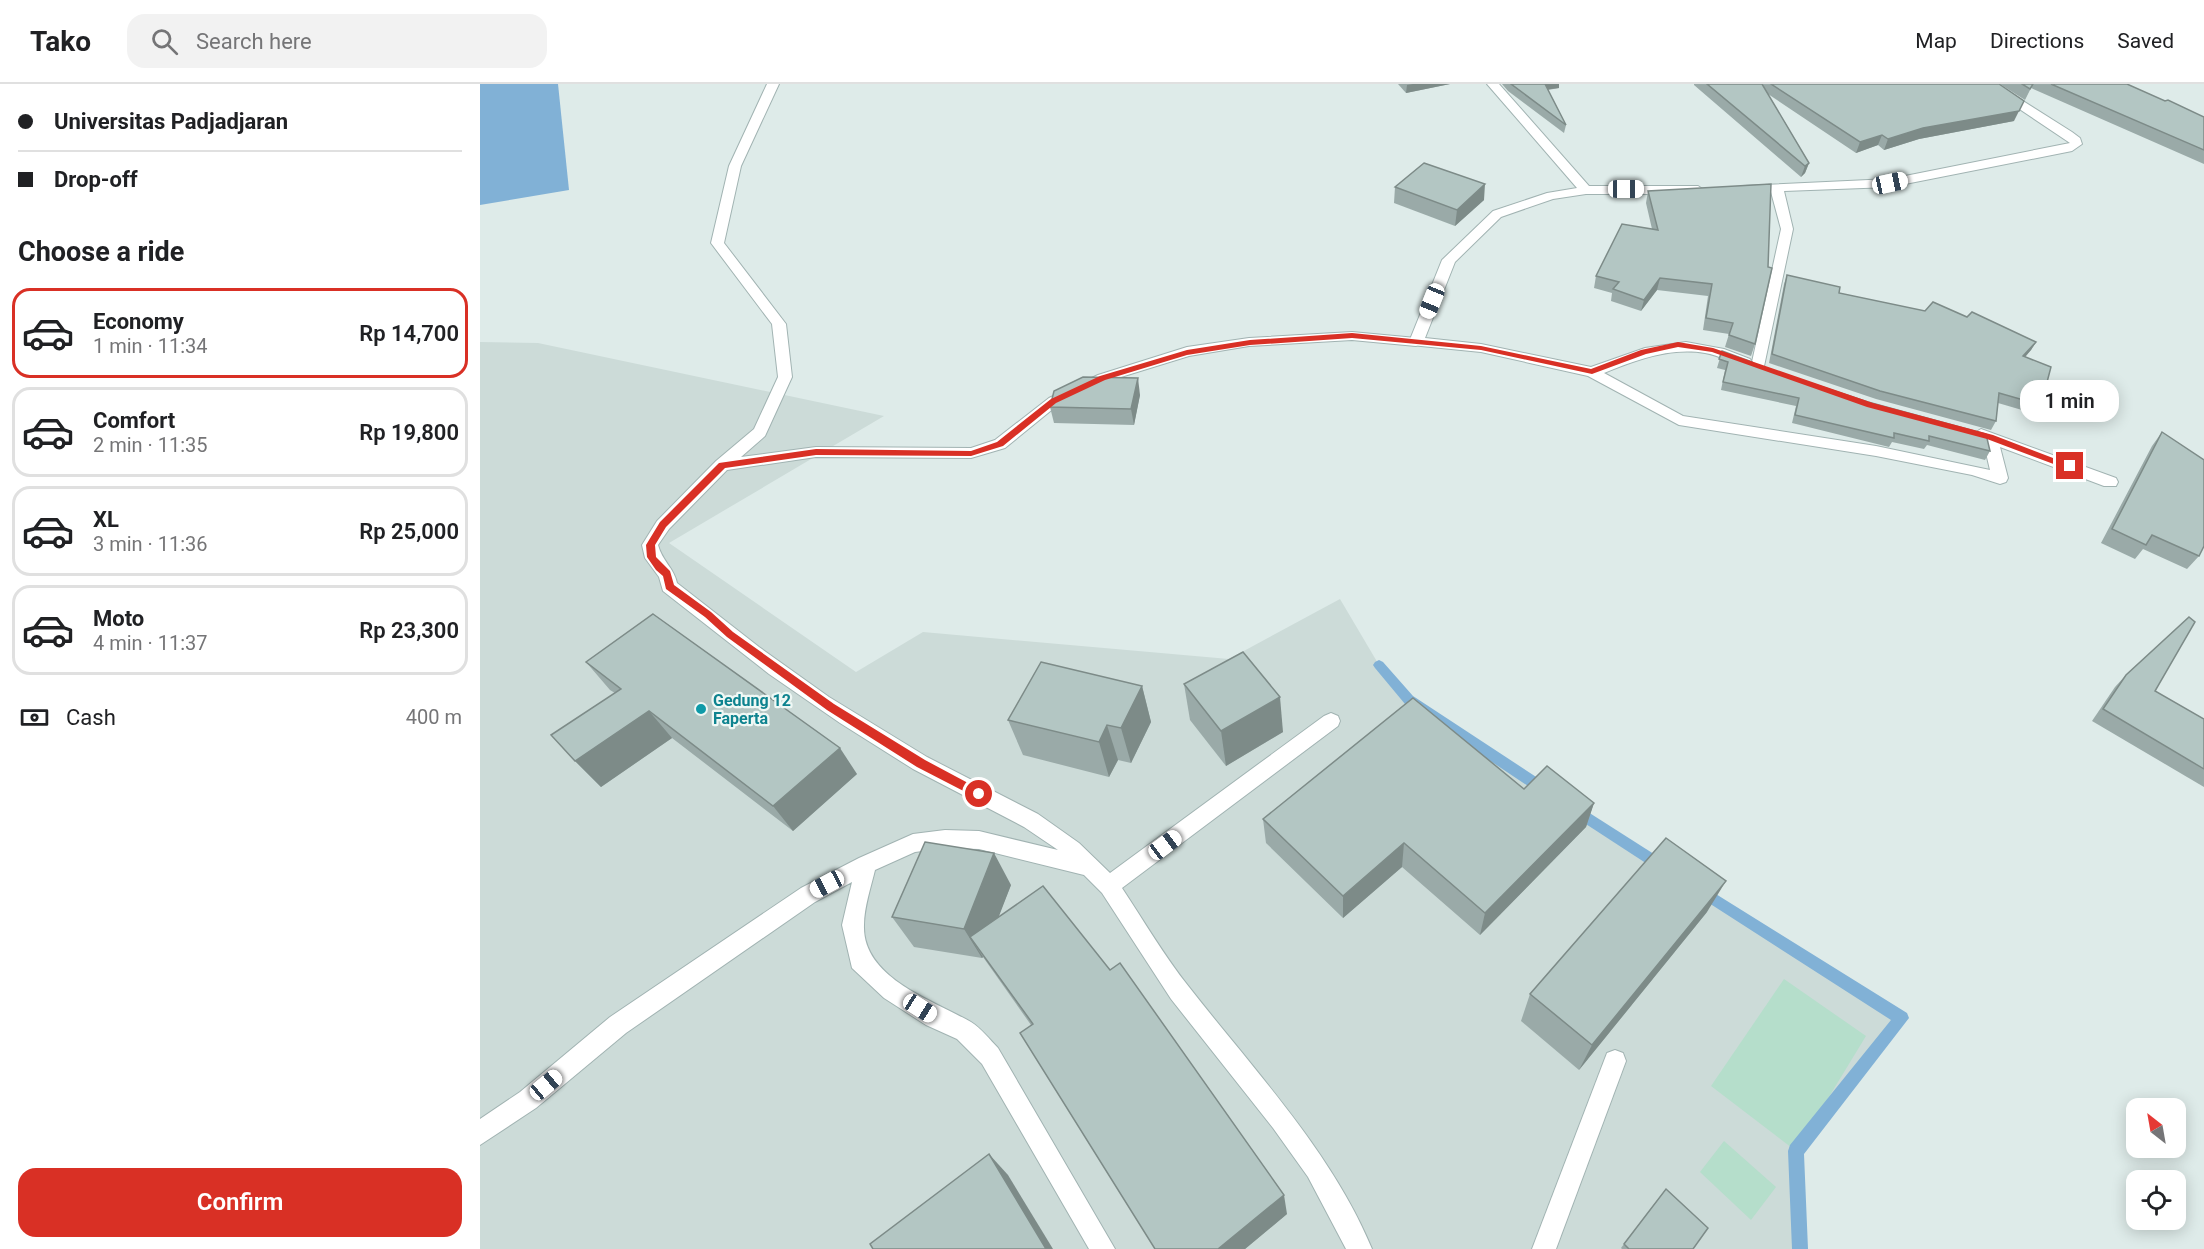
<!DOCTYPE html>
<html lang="en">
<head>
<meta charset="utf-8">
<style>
  :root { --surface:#fff; --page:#f2f2f2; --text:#202124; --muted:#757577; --line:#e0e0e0; --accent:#d93025 }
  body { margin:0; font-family:Roboto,sans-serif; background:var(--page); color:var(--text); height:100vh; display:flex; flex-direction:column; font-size:22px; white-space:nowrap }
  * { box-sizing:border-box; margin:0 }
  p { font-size:20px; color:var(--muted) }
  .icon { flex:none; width:33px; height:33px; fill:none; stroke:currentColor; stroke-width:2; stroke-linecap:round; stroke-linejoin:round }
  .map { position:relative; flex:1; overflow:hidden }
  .sheet { display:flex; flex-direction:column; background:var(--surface); width:480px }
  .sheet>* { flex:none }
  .top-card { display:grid; align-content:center; height:132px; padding:0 18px; background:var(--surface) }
  .needle { width:39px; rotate:329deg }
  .tools { position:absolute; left:1646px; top:1014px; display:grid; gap:12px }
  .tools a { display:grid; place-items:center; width:60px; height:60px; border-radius:12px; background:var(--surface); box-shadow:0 3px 15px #0003; font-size:30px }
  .end { position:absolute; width:27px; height:27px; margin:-14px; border:8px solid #d93025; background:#fff; box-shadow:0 0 0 3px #fff }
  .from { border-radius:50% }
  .bubble { position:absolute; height:42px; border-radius:18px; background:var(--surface); box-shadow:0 3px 15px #0003; font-size:20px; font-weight:600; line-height:42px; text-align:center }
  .car { position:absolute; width:18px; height:36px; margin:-18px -9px; border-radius:8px; box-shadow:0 0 4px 2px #0007; background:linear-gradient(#fff 24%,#345 0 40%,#fff 0 76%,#345 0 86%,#fff 0) }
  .top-card b { display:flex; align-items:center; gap:21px; height:57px; font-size:22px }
  .top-card b+b { border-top:2px solid var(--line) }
  .top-card i { width:15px; height:15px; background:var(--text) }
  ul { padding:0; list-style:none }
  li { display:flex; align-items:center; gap:18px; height:90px; margin:0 12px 9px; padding:0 6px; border:3px solid var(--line); border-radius:18px }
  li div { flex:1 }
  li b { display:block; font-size:22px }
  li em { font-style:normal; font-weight:600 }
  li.on { border-color:var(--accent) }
  li>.icon { width:54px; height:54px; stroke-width:1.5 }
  h2 { padding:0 18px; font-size:27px; line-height:72px }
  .pay { display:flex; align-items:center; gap:15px; height:66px; padding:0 18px; font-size:22px }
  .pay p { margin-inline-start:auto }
  .cta { display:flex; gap:12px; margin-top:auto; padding:12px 18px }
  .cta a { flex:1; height:69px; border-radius:18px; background:var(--accent); color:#fff; font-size:24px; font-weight:600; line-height:69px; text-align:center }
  header { display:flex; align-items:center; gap:36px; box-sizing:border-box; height:84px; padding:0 30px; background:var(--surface); border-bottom:2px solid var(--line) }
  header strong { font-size:28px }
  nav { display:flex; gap:33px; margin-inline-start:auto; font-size:21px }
  .search { width:420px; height:54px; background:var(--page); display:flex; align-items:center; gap:15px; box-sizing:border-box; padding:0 21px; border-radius:18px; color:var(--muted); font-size:22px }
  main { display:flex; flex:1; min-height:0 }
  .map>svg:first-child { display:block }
  .built { fill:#ccdbd8 }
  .green { fill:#b5decb }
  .water { fill:#81b1d6 }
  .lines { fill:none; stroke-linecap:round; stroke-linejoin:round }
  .stream { fill:#81b1d6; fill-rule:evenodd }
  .lane-casing { stroke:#a1b3b2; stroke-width:2 }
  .street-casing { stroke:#a1b3b2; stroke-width:2 }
  .lane { fill:#fff; fill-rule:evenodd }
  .street { fill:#fff; fill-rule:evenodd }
  .wall { fill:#9aaaa8 }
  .shaded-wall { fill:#7d8b88 }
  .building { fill:#b3c6c3; stroke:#7d8b88; stroke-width:1.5 }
  .route { fill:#d93025 }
  .culture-dot { fill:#0f9aa8; stroke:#eff8f5; stroke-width:2 }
  .labels { text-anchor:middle; stroke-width:4.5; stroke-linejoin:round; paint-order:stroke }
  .culture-label { font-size:16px; font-weight:bold; fill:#0d838f; stroke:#eff8f5; text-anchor:start }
</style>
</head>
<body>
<header>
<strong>Tako</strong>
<div class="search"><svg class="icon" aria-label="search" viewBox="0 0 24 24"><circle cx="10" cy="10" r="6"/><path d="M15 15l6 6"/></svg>Search here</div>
<nav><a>Map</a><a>Directions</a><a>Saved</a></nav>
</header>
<main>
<section class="sheet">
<div class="top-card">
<b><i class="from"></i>Universitas Padjadjaran</b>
<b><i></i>Drop-off</b>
</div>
<h2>Choose a ride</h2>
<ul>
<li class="on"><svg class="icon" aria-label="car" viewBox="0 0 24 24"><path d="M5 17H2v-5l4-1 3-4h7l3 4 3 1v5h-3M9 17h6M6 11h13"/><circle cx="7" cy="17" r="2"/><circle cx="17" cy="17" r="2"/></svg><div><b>Economy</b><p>1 min · 11:34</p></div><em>Rp 14,700</em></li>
<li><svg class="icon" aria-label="car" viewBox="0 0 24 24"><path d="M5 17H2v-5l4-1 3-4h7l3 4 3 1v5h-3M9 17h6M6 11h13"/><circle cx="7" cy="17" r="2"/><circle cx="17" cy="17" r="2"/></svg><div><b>Comfort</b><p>2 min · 11:35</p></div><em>Rp 19,800</em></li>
<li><svg class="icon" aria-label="car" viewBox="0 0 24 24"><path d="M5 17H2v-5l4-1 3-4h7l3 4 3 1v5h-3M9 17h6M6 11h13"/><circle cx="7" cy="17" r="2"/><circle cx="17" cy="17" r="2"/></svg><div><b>XL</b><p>3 min · 11:36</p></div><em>Rp 25,000</em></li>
<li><svg class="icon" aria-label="car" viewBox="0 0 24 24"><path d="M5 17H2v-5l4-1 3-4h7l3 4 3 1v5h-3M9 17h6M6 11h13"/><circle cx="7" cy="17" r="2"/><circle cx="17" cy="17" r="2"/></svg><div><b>Moto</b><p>4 min · 11:37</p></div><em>Rp 23,300</em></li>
</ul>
<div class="pay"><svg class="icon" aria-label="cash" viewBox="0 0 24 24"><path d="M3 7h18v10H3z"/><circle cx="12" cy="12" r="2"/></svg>Cash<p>400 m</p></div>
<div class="cta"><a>Confirm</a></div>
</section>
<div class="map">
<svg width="1724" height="1165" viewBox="0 0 1724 1165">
  <rect width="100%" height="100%" fill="#deebe9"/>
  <path class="built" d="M0,258l58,1 346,73 -215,127 187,129 67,-40 306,27 111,-60 39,66 30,35 182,121 311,197 -106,133 4,98h-1320z"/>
  <g class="green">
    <path d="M1304,895l82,57 -70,115 -85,-65z"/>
    <path d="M1244,1057l52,46 -25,33 -51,-48z"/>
  </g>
  <path class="water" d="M0,0h78l11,106 -89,15z"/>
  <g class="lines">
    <g class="stream">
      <path d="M899,576l4,2 30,34 137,90 1,4 -1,4 -5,2 -5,-2 -135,-90 -30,-36 -2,-3 2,-3z"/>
      <path d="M1097,721l91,58 2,4 -2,4 -5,2 -5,-2 -86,-56 -2,-4 2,-4z"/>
      <path d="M1223,802l204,127 2,5 -105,136 4,95h-16l-4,-98 2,-6 101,-125 -193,-124 -2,-4 2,-4z"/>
    </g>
    <defs>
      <g id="lane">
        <path d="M287,0h12l-38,82 -17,77 62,81 6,53 -27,59 -24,21 75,-10 155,1 24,-8 54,-42 49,-23 89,-28 62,-9 103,-6 64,6 7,4 -7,4 -64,-6 -103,6 -60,10 -81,25 -49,23 -54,44 -34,10 -155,-1 -89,13 -58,59 -11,16c4,16 16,23 19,38l82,64 70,50 98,60 111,57 41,29 31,30 214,-157 7,-3 7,3 2,5 -2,5 -216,162c22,33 42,68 67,99 64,82 143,165 183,262h-26l-38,-72 -35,-49 -102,-129 -69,-106 -18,-18 -105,-26 -34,-1 -30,4 -40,18c-4,17 -11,37 -11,55 -2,53 69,75 107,97 10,6 19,18 27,26l117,201h-26l-107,-185 -25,-25 -31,-14 -42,-27 -32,-30 -10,-43 10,-43 -37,20 -189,131 -90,75 -56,37v-26l40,-27 90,-75 191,-129 58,-30 54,-24 32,-4 34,1 79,19 -34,-23 -111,-58 -73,-46 -71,-49 -106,-83 -4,-14 -14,-19 -3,-13 15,-24 59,-60 38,-32 24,-52 -6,-53 -61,-81 18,-77z"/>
        <path d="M1135,966l8,3 3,8 -70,188h-24l75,-196z"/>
      </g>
      <path id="street" d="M1007,0h12l90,102h109l6,4 -6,4h-112l-33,5 -52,18 -46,45 -30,76 56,6 110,23 54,-19 41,-6 38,7 26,10 2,3 29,-133 -10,-37h-28l-2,-3 2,-3 147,-7 180,-36 -88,-59h14l76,48 8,6 2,6 -10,7 -182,36 -106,4 9,38 -30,142h-10l-1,-9 -7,5c-14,-4 -26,-12 -40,-14 -35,-6 -69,7 -101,20l79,43 193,30 114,24 -7,-30 -7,-2 -3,-4 8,-5 135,49 2,4 -2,4h-12l-104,-39 8,31 -2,4 -6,2 -28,-9 -96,-19 -197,-31 -91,-49 -107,-24 -70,-7 -2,-3 33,-82 51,-49 54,-18 30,-5z"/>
    </defs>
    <use href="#lane" class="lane-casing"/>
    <use href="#street" class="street-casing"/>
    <use href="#lane" class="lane"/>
    <use href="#street" class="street"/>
  </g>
  <g class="wall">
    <path d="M918,0h52l-44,9z"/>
    <path d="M1022,0h57v4l-11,2 18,35 -2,8 -56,-42z"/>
    <path d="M1214,0h304l16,37 -95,18 -35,11 -6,-5 -22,8 -88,-59 41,69 -4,10 -4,4 -107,-92z"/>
    <path d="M1520,0h127l38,17 39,16v47l-173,-76 -6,12z"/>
    <path d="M915,103l89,13 -29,26 -61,-23z"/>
    <path d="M1168,107l107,153 -4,12 -26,-9 4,-13 -26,-4 5,-34 -51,-6 -16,21 -30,-10 1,-8 -18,-5 2,-12 56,-47 -6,-26z"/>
    <path d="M1307,191l52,18 86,18 42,6 69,25 -5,8 -6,7 16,48 -5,9 -38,-11 -2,18 -5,9 -115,-31 -107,-36 15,-79z"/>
    <path d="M1242,267l34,14 234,86 -5,9 -58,-15 -3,4 -32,-7 -3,5 -97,-24 4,-17 -75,-16 4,-20 -8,-2z"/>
    <path d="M660,311l-6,30 -80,-2 -4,-16z"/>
    <path d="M1682,348l37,124 -12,13 -44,-20 -8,10 -34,-16 51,-97z"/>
    <path d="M106,578l271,112 -64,57 -121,-93 -71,49 -26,-26 40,-68 -5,-3z"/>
    <path d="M1646,591l78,44v68l-112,-66 23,-34z"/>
    <path d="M704,600l99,48 -57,34 -36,-46z"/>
    <path d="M662,602l9,36 -20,41 -13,-3 -9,17 -86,-22 -15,-35z"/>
    <path d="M1044,705l70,14 -8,24 -106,108 -78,-68 -59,51 -77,-75 -3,-24z"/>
    <path d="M531,801l-13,32 289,297 -42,35h-90l-124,-224 -48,-68 -1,1 -68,-11 -22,-30z"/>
    <path d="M1227,828l-128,158 -58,-49 9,-27z"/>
    <path d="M1186,1105l27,60h-71l-1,-1z"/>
  </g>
  <g class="shaded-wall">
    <path d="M933,0h37l-44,9 1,-8z"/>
    <path d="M1064,0h15v4l-16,2z"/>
    <path d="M1544,17l-10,20 -95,18 -35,11 4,-11 35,-11z"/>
    <path d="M1402,51l-4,10 -22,8 4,-11z"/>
    <path d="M1329,79l-4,10 -4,4 4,-11z"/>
    <path d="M1005,100l-1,16 -29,26 2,-16z"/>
    <path d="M1180,194l-3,12 -16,21 3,-11z"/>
    <path d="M1556,258l-5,8 -13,15 5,-9z"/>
    <path d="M658,294l2,17 -6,30 -3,-16z"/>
    <path d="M662,602l9,36 -20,41 -10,-35z"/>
    <path d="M800,613l3,35 -57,34 -5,-35z"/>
    <path d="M169,627l23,27 -71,49 -26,-26z"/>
    <path d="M627,641l11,35 -9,17 -10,-35z"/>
    <path d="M360,664l17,26 -64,57 -20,-25z"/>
    <path d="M1114,719l-8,24 -106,108 5,-22z"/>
    <path d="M924,759l-2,24 -59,51v-22z"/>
    <path d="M514,769l17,32 -27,70 -14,-18 13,20 -1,1 -18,-29z"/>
    <path d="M1246,797l-19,31 -128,158 13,-25z"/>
    <path d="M509,1070l19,21 45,74h-7z"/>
    <path d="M804,1111l3,19 -42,35h-27z"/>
  </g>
  <g class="building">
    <path d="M1031,0h34l21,41z"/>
    <path d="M1227,0h55l47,79 -4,3z"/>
    <path d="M1291,0h228l25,17 -5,10 -96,17 -35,11 -6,-4 -22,7z"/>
    <path d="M1542,0h11l-3,5z"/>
    <path d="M1571,0h76l38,17 3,-1 36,17v33z"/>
    <path d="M944,79l61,21 -28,26 -62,-23z"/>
    <path d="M1291,100l-3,83 4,1 -17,76 -26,-9 4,-12 -27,-5 6,-34 -52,-6 -16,22 -31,-11 6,-7 -23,-6 26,-52 36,6 -10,-39z"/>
    <path d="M1307,191l53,12 -1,6 86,18 8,-9 34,15 5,-5 64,30 -13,14 28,11 -10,38 -42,-12 -3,28 -116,-30 -108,-37z"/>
    <path d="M1242,267l30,11 4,3 112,37 118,32 4,17 -61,-15v5l-35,-8v5l-99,-23 4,-17 -76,-16 5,-20 -9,-3z"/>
    <path d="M603,293l55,1 -7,31 -81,-2 4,-16z"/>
    <path d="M1682,348l42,28v86l-5,10 -47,-21 -6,10 -34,-16z"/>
    <path d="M173,530l187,134 -67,58 -124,-95 -74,50 -24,-26 70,-46 -35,-27z"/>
    <path d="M1709,533l6,5 -40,69 49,28v50l-101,-60 23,-34z"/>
    <path d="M763,568l37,45 -59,34 -37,-47z"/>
    <path d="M561,578l101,24 -21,42 -14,-3 -8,17 -91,-22z"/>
    <path d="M933,614l111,91 23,-23 47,37 -109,110 -81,-70 -61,53 -80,-77z"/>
    <path d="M1186,754l60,43 -134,164 -62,-51z"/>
    <path d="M445,758l69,11 -30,76 -72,-12z"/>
    <path d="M563,802l67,84 10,-7 164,232 -66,54h-63l-135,-216 13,-9 -63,-87z"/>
    <path d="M509,1070l57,95h-173l-3,-5z"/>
    <path d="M1186,1105l42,39 -15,21h-64l-5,-5z"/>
  </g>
  <path class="route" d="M872,249l129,13 110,23 50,-19 37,-8 35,6 160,55 120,32 81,31 -7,3 -80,-30 -120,-32 -155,-55 -34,-5 -32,7 -54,20 -111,-24 -129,-12 -102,7 -63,10 -82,25 -49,23 -53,43 -32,10 -155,-1 -91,13 -59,59 -11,18 1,12 14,14 4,14 37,27 22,20 101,72 91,56 58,31v6l-4,2 -62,-32 -90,-57 -100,-73 -22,-20 -39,-28 -3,-13 -7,-6 -9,-13 -1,-12 14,-23 59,-59 97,-14 155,2 26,-9 54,-43 49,-23 87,-26 63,-10z"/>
  <circle class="culture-dot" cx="221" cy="625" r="6"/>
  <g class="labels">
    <g class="culture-label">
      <text x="233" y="622">Gedung 12<tspan x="233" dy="18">Faperta</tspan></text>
    </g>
  </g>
</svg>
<div class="tools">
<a><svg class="needle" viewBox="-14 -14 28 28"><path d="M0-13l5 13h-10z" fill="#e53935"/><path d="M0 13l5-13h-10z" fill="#757577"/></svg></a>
<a><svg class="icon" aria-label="locate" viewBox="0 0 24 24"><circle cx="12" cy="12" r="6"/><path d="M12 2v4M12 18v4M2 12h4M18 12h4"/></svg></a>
</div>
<i class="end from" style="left:499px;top:710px"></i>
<i class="end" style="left:1590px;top:382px"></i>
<div class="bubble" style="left:1540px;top:296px;width:99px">1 min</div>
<i class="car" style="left:1410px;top:99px;rotate:78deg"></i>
<i class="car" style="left:1146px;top:105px;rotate:90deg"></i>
<i class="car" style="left:952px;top:217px;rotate:202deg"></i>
<i class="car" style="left:685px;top:761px;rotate:53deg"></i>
<i class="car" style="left:347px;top:800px;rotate:242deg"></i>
<i class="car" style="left:440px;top:924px;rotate:122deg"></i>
<i class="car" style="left:66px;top:1001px;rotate:50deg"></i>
</div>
</main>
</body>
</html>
